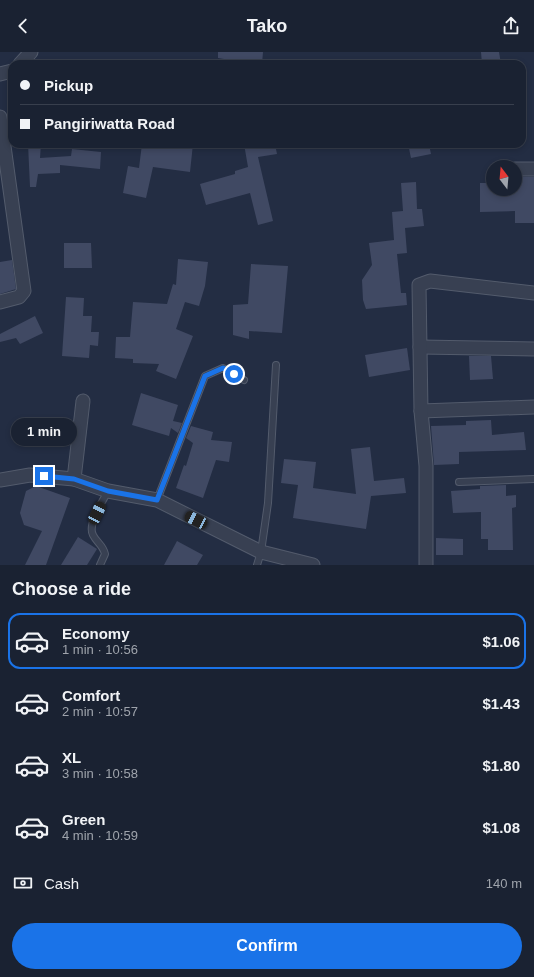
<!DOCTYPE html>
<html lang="en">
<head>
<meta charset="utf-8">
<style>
  :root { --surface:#1a2232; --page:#232a3a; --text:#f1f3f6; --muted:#9fa4ac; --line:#383f4d; --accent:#1a73e8 }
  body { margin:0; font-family:Arial,sans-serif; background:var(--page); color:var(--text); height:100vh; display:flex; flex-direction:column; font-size:15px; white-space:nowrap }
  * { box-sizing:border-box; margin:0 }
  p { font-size:13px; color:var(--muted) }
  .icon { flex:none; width:22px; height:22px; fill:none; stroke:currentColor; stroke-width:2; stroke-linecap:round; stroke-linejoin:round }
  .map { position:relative; height:513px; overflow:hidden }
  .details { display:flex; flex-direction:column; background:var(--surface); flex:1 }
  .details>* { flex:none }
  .guide { position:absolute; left:8px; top:8px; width:518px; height:88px; border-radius:12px; box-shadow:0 2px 6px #0003,0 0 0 1px var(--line); display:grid; align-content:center; height:88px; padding:0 12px; background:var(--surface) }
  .needle { width:26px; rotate:344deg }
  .tools { position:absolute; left:486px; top:108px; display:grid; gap:8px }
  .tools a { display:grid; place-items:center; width:36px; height:36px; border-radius:50%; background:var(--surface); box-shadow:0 2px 6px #0003,0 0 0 1px var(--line); font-size:20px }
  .end { position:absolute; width:18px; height:18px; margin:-9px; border:5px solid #1a73e8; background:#fff; box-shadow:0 0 0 2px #fff }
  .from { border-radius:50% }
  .bubble { position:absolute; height:28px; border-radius:14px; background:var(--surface); box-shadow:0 2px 6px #0003,0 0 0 1px var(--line); font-size:13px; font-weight:800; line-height:28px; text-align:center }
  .car { position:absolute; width:12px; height:24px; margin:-12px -6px; border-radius:5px; box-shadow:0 0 3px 1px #0007; background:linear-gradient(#222 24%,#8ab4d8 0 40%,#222 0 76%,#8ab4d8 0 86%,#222 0) }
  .guide b { display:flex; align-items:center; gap:14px; height:38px; font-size:15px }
  .guide b+b { border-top:1px solid var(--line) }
  .guide i { width:10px; height:10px; background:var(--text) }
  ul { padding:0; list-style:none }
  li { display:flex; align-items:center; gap:12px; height:56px; margin:0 8px 6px; padding:0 4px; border:2px solid transparent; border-radius:12px }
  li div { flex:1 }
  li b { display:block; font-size:15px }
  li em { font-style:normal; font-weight:800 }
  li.current { border-color:var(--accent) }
  li>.icon { width:36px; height:36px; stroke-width:1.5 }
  h2 { padding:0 12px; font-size:18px; line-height:48px }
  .pay { display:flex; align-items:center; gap:10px; height:44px; padding:0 12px; font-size:15px }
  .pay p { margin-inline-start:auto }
  .cta { display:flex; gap:8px; margin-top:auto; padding:8px 12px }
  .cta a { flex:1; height:46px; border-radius:24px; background:var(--accent); color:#fff; font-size:16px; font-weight:800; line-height:46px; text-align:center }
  header { display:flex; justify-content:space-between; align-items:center; height:52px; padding:0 12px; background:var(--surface); font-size:18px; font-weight:800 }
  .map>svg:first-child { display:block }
  .building { fill:#404963 }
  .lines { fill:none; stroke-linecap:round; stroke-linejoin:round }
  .lane-casing { stroke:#535b6c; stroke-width:8 }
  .street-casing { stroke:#535b6c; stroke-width:15 }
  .lane { stroke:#384052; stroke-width:6 }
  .street { stroke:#384052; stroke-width:13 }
  .route { stroke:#1a73e8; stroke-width:5 }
</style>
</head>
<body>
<header><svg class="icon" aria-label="back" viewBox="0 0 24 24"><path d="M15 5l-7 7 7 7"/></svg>Tako<svg class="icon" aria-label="share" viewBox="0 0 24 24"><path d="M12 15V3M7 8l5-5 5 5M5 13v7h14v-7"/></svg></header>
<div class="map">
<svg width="534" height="513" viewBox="0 0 534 513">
  <rect width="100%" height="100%" fill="#232d43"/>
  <g class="building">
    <path d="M218,0h45l-1,12h-20v-2l-24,-4z"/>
    <path d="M481,0h18l2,12h-19z"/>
    <path d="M28,92h13l-1,14 31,-2 1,-7 29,3 -1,17 -40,-4v8l-22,1 -2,13h-6z"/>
    <path d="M142,92h51l-3,28 -37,-5 -7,31 -23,-5 5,-27 11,2z"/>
    <path d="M244,92h31l2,10 -19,3 15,64 -15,4 -8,-32 -44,12 -6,-21 35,-10v-3l13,-4z"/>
    <path d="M408,92h21l2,10 -20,4z"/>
    <path d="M515,125h19v46h-19v-12l-35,1v-29h13v6h22z"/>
    <path d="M416,130l1,27h5l2,17 -19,2 2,25 -10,1 4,39h5l1,12 -41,4 -3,-9 -1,-20 10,-15 -3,-22 25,-3 -2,-28 11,-1 -2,-28z"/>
    <path d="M64,191h27l1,25h-28z"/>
    <path d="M178,207l30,3 -3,24 -6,20 -14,-4 -9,27 17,7 -17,43 -20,-8 3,-7 -26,-1v-4l-18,-1 1,-21h14l3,-35 34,2 6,-20 3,1z"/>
    <path d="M12,208l4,29 -16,5v-32z"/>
    <path d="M251,212l37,2 -6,67 -33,-2v8l-16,-4v-30l15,-1z"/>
    <path d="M66,245l18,1 -1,18h9l-1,16h8l-1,14 -8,-1 -1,13 -27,-2z"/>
    <path d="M35,264l8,17 -23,11 -4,-6 -16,4v-8z"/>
    <path d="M407,296l3,22 -41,7 -4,-22z"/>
    <path d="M469,304h22l2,23 -23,1z"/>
    <path d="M141,341l37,12 -5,16 9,2 -4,10 -7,-5 -2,8 -37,-11z"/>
    <path d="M491,368l1,15 32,-3 2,18 -67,2v12l-25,1 -3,-39 35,-1v-4z"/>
    <path d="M191,374l22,6 -2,8 21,2 -3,20 -13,-2 -13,38 -27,-10 8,-23 2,1 7,-23 -7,-5z"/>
    <path d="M370,395l4,34 30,-3 2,15 -35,3 -5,33 -73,-11 5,-33 -17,-2 3,-24 32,3 -3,26 43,6 -5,-45z"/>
    <path d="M506,433v11l10,-1v12l-4,1 1,42h-25v-11h-7v-27l-28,1 -2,-22 29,-2v-3z"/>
    <path d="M36,434l34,12 -24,67h-21l17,-34 -18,-6 -4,-12 6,-22z"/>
    <path d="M78,485l19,12 -10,16h-26z"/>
    <path d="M436,486l27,1v16h-27z"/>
    <path d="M177,489l26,14 -6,10h-33z"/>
  </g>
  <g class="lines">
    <defs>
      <g id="lane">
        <path d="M459,430l75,-3"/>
        <path d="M157,448l48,-124 18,-8 21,12"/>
        <path d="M100,513l5,-11c-2,-9 -8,-11 -12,-19 -6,-11 10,-34 15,-44"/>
        <path d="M257,513l4,-13 7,-49 8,-138"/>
      </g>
      <g id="street">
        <path d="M20,12l11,-12"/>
        <path d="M0,22l12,-3"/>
        <path d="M0,65l24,174 -5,6 -19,5"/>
        <path d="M515,117h19"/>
        <path d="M420,295l114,2"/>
        <path d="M421,359l113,-4"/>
        <path d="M74,427l9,-78"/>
        <path d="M0,428l30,-5 44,4 34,12 49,9 104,52 52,13"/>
        <path d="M426,513v-99l-5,-55 -2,-126 11,-4 104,12"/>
      </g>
    </defs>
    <use href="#lane" class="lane-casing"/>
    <use href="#street" class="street-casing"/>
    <use href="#lane" class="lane"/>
    <use href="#street" class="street"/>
  </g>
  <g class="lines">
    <path class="route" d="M44,424l30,3 34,12 49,9 48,-124 18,-8 11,6"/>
  </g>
</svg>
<div class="tools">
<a><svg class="needle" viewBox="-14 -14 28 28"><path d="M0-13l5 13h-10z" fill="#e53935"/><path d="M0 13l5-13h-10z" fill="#9fa4ac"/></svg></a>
</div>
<i class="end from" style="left:234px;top:322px"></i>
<i class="end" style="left:44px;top:424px"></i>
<div class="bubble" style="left:11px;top:366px;width:66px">1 min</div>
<i class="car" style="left:97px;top:461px;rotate:26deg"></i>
<i class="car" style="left:196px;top:468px;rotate:296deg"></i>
<div class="guide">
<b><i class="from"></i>Pickup</b>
<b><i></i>Pangiriwatta Road</b>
</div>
</div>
<section class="details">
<h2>Choose a ride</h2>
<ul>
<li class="current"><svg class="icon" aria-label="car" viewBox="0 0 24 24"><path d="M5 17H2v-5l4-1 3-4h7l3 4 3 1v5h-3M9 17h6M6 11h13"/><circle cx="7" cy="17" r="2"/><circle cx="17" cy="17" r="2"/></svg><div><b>Economy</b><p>1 min · 10:56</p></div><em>$1.06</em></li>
<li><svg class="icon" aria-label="car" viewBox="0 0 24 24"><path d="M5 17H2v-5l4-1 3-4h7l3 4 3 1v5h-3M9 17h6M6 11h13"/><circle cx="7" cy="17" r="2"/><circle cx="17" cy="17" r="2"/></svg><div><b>Comfort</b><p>2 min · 10:57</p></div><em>$1.43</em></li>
<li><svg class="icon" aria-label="car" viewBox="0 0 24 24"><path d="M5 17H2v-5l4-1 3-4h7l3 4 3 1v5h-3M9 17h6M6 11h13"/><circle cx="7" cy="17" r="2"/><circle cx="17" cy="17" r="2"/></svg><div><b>XL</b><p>3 min · 10:58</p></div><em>$1.80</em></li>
<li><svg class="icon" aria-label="car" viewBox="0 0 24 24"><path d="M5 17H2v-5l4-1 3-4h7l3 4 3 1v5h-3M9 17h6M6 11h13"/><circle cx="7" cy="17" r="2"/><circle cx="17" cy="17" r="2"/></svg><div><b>Green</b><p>4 min · 10:59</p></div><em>$1.08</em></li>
</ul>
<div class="pay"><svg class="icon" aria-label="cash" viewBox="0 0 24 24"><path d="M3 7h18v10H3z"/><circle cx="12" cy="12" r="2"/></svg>Cash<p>140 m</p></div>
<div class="cta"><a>Confirm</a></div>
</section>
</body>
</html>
